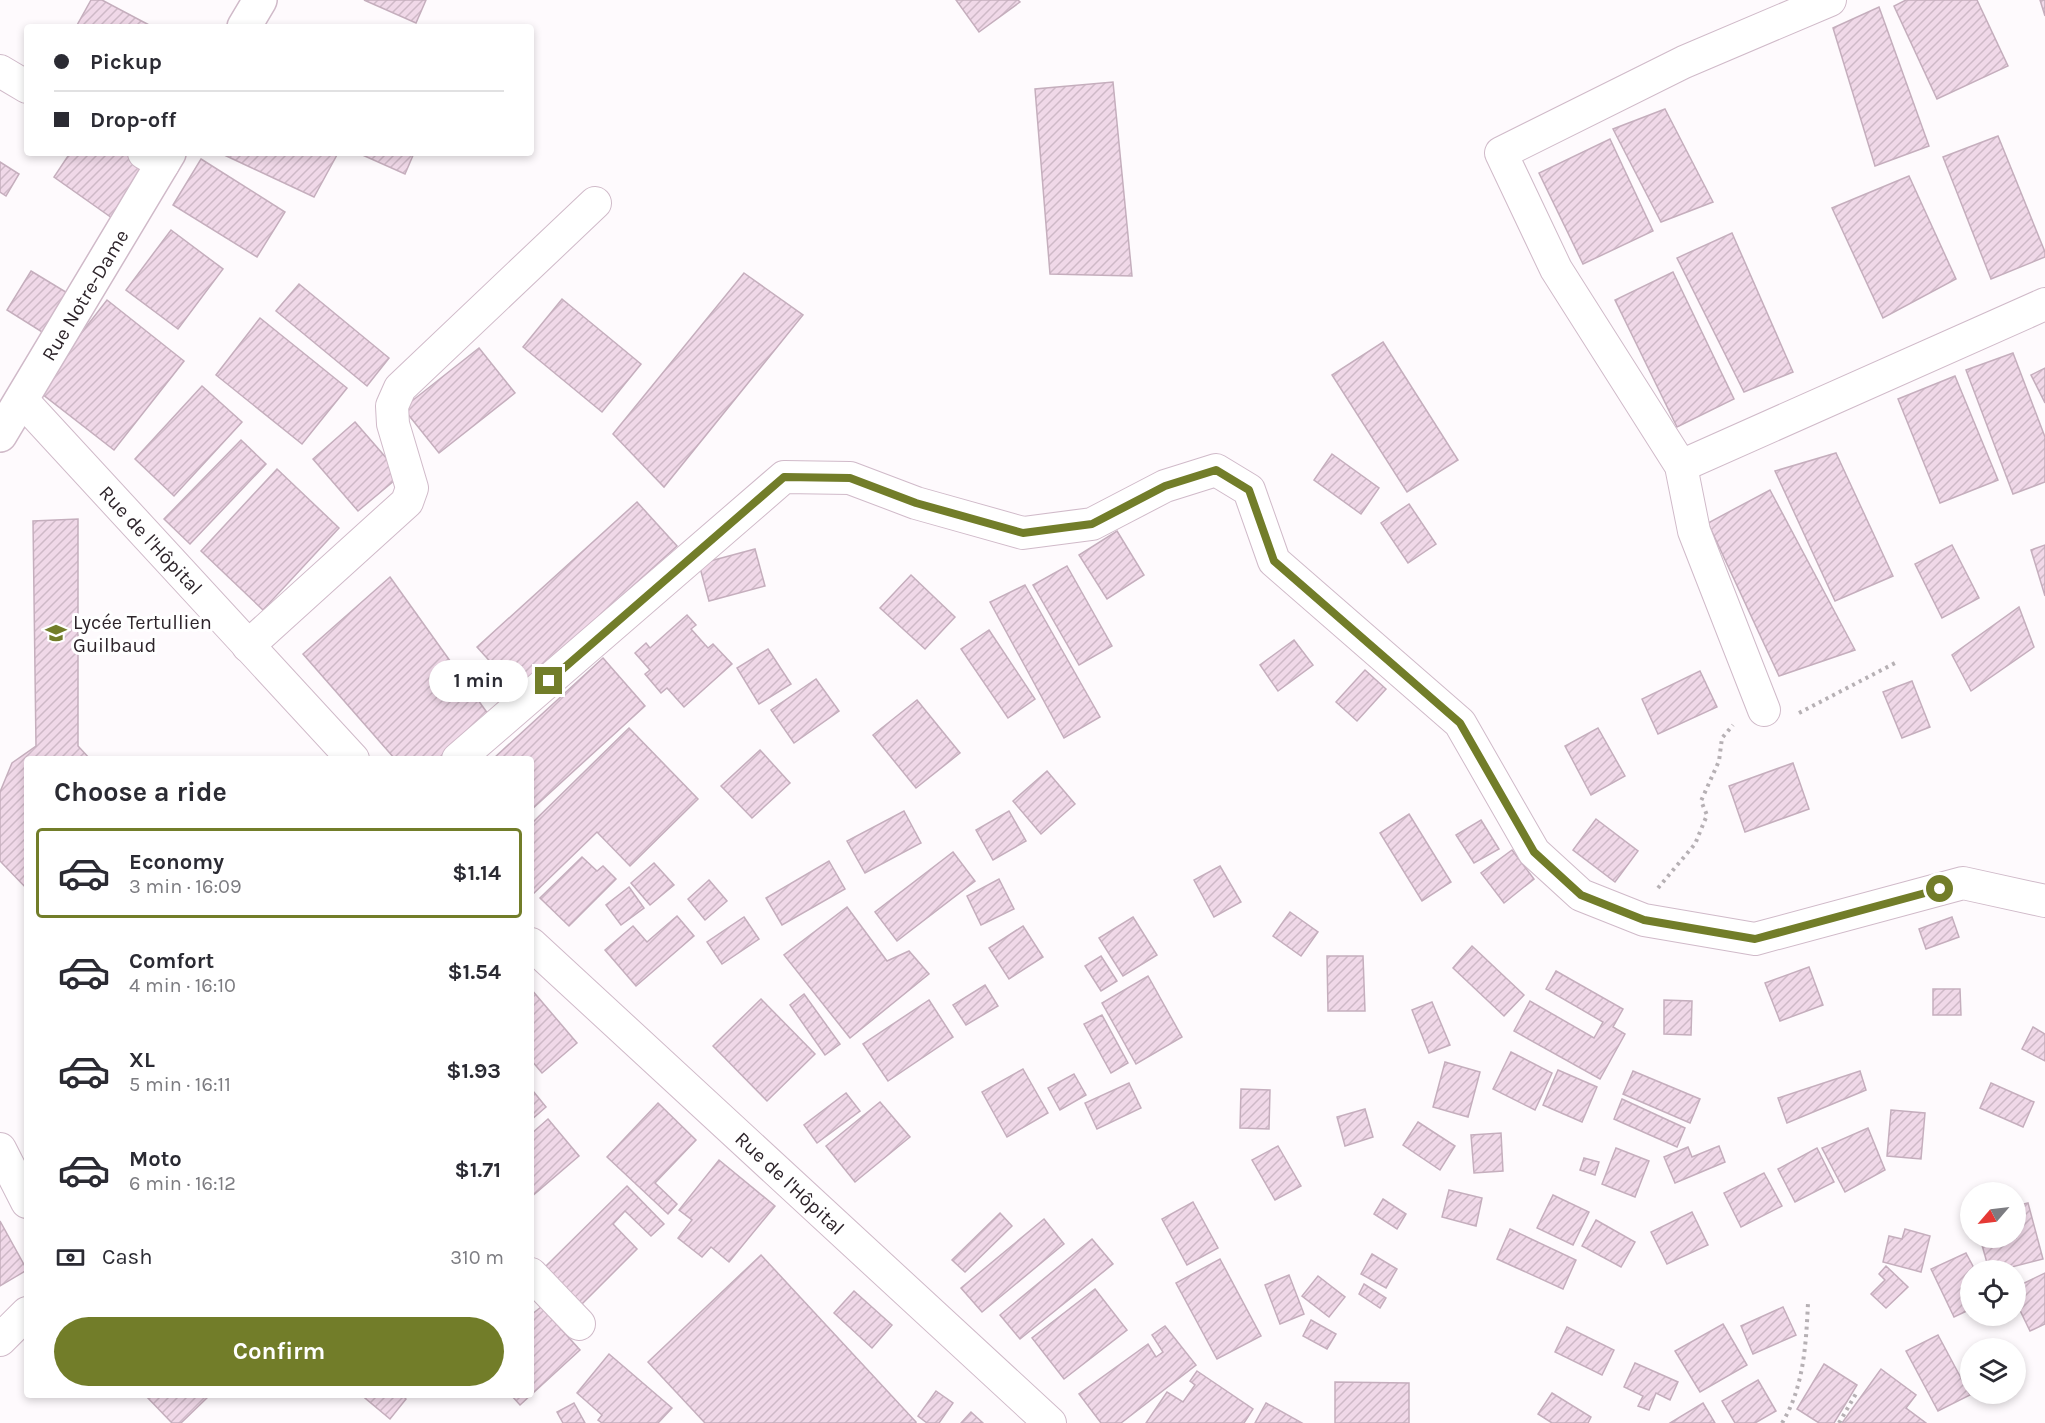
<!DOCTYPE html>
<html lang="en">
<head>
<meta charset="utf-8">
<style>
  :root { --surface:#fff; --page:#f7f7f7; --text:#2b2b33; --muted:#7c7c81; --line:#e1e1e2; --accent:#727d29 }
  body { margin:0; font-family:Karla,sans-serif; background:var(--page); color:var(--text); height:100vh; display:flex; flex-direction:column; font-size:22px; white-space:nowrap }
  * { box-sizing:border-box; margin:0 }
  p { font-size:20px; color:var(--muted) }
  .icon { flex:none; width:33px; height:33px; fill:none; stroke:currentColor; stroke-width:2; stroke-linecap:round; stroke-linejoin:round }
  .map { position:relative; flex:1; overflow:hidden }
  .drawer { position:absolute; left:24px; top:756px; width:510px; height:642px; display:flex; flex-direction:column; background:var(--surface); border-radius:6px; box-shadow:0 3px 9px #0003 }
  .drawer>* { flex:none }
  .guide { position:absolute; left:24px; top:24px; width:510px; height:132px; border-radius:6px; box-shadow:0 3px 9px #0003; display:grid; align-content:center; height:132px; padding:0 30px; background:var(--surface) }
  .needle { width:39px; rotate:242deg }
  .fabs { position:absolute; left:1960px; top:1182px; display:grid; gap:12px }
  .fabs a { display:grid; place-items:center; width:66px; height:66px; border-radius:50%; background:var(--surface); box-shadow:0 3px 9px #0003; font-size:30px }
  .end { position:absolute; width:27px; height:27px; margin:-14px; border:8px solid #727d29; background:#fff; box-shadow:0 0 0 3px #fff }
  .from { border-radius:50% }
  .bubble { position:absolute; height:42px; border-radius:21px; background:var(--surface); box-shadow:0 3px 9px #0003; font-size:20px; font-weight:700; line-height:42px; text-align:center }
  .guide b { display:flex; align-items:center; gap:21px; height:57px; font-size:22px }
  .guide b+b { border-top:2px solid var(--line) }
  .guide i { width:15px; height:15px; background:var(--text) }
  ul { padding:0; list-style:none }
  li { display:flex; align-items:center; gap:18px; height:90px; margin:0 12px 9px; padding:0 18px; border:3px solid transparent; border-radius:6px }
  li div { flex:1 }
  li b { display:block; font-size:22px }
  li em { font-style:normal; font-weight:700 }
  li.selected { border-color:var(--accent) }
  li>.icon { width:54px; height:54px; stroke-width:1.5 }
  h2 { padding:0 30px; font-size:27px; line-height:72px }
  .pay { display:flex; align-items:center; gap:15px; height:66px; padding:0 30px; font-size:22px }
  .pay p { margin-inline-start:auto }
  .button { display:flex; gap:12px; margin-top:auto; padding:12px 30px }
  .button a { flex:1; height:69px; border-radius:36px; background:var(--accent); color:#fff; font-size:24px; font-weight:700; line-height:69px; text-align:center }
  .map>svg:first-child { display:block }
  .building { fill:url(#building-hatch); stroke:#c5aebd; stroke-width:1.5 }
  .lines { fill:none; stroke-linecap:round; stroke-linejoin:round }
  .minor-casing { stroke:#d0bac9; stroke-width:34 }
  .tertiary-casing { stroke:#d0bac9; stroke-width:36 }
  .path { stroke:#b6b0b4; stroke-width:4; stroke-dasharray:3 4.5; stroke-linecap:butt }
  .minor { stroke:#fff; stroke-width:32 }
  .tertiary { stroke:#fff; stroke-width:33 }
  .route { stroke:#727d29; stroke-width:8 }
  .labels { text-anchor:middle; stroke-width:6; stroke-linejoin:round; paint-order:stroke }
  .street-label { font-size:20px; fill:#2d242a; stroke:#fff }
  .poi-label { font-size:20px; fill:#2d242a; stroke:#fff; text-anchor:start }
</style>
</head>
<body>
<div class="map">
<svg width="2045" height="1423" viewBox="0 0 2045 1423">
  <defs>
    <pattern id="building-hatch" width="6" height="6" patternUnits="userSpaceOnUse" patternTransform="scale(1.5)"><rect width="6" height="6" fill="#f0d8e8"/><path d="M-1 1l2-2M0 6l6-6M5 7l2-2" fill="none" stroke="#ceb9c7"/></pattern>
  </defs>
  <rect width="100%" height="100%" fill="#fefafd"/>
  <g class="building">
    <path d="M91,0h11l49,26 -75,1z"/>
    <path d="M364,0h62l-10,23z"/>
    <path d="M956,0h62l2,2 -41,30z"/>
    <path d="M1906,0h71l31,66 -71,33 -43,-93z"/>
    <path d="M2040,0h5v16z"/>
    <path d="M1879,7l50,139 -54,20 -42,-138z"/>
    <path d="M1113,82l19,194 -82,-2 -15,-185z"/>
    <path d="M1665,109l48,93 -52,20 -48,-93z"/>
    <path d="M1998,136l47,116v5l-54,22 -48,-122z"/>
    <path d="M1610,139l43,92 -70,33 -44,-91z"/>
    <path d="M70,153h54l22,15 -34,50 -58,-41z"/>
    <path d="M220,153h118l-24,44z"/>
    <path d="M358,153h56l-9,21z"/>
    <path d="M201,159l84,53 -28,45 -84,-52z"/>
    <path d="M0,162l19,12 -13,22 -6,-4z"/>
    <path d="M1909,176l47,103 -73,39 -51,-110z"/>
    <path d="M171,230l52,39 -45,60 -52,-39z"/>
    <path d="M1732,233l61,139 -49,20 -67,-134z"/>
    <path d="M31,271l43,26 -24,40 -43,-27z"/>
    <path d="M1673,272l61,127 -57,28 -62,-127z"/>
    <path d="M744,273l59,42 -139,172 -51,-53z"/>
    <path d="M299,284l90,74 -22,28 -91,-75z"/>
    <path d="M562,299l79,65 -39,48 -79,-65z"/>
    <path d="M107,300l77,61 -70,89 -77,-60z"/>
    <path d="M260,318l87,70 -45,56 -86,-69z"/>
    <path d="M1383,342l75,118 -51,32 -75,-117z"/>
    <path d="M479,348l36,45 -76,60 -36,-45z"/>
    <path d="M2013,353l32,84v45l-32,12 -47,-124z"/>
    <path d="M2045,368v35l-14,-28z"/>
    <path d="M1955,376l43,104 -58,23 -42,-104z"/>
    <path d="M202,386l40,36 -68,74 -39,-37z"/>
    <path d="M355,422l46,53 -43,36 -45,-52z"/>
    <path d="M241,440l25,24 -76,80 -26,-25z"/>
    <path d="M1836,453l57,123 -58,25 -60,-130z"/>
    <path d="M1332,454l47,34 -18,26 -47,-34z"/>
    <path d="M277,469l62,59 -76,82 -62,-59z"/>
    <path d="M1770,490l85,160 -76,26 -71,-153z"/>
    <path d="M637,502l40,44 -160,145 -40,-44z"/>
    <path d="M1409,504l27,40 -28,19 -27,-40z"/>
    <path d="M78,519v227l12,13h-63v130l-27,-28v-69l12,-29 24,-17 -3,-225z"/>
    <path d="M1117,531l27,44 -37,24 -28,-44z"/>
    <path d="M1952,545l27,53 -37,20 -27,-54z"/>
    <path d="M2045,545v51l-14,-46z"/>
    <path d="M755,549l10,37 -56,15 -10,-37z"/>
    <path d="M1067,566l45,80 -33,19 -46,-80z"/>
    <path d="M911,575l44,42 -30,32 -45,-41z"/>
    <path d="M390,577l98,137 -47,45h-46l-92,-105z"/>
    <path d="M1025,585l75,132 -36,21 -74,-136z"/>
    <path d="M2019,607l15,40 -63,44 -19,-36z"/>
    <path d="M687,615l9,10 -5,4 17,19 5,-4 19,20 -48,43 -17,-19 -6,5 -16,-19 5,-4 -15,-17 11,-10 4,5z"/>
    <path d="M989,630l46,69 -27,19 -47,-69z"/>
    <path d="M1294,640l19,25 -35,26 -18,-26z"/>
    <path d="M768,649l23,35 -32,20 -22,-36z"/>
    <path d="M603,658l42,48 -114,104v-51h-38z"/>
    <path d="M1365,670l21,19 -29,32 -21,-19z"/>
    <path d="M1700,671l17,36 -59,27 -16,-35z"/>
    <path d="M816,679l23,32 -45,32 -23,-33z"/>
    <path d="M1912,681l18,46 -28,11 -19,-46z"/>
    <path d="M917,700l43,53 -44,35 -43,-53z"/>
    <path d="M629,728l69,71 -68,67 -33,-34 -66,64v-72z"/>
    <path d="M1598,728l27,48 -34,19 -26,-49z"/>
    <path d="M760,750l30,33 -38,35 -31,-32z"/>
    <path d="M1793,763l16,46 -64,23 -16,-46z"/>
    <path d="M1047,771l28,33 -34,30 -28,-33z"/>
    <path d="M904,811l17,32 -56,30 -18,-32z"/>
    <path d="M1009,811l17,30 -33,19 -17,-30z"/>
    <path d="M1409,814l42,68 -29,19 -42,-68z"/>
    <path d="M1596,819l42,32 -23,31 -42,-32z"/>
    <path d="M1481,820l18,29 -25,14 -18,-28z"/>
    <path d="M1512,850l22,29 -30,24 -23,-30z"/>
    <path d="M953,852l22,29 -78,60 -22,-29z"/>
    <path d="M582,857l15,14 6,-5 13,13 -47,47 -29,-28z"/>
    <path d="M829,861l16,28 -63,36 -16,-27z"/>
    <path d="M654,863l20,22 -24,20 -19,-22z"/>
    <path d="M1220,866l21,36 -27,15 -20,-37z"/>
    <path d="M999,879l15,30 -33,16 -14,-29z"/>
    <path d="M709,880l18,21 -22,19 -17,-21z"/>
    <path d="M629,887l15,21 -23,17 -15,-20z"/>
    <path d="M847,907l40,54 22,-10 20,23 -79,64 -66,-83z"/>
    <path d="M1290,912l28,20 -17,24 -28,-20z"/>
    <path d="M677,916l17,20 -58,50 -31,-36 28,-24 14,16z"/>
    <path d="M744,917l15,22 -37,25 -15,-22z"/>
    <path d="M1133,917l24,38 -34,21 -24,-38z"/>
    <path d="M1952,917l7,20 -33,12 -7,-20z"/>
    <path d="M1023,926l20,31 -34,22 -20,-31z"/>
    <path d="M1472,946l52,49 -20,21 -51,-48z"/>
    <path d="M1101,956l16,25 -16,10 -16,-25z"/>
    <path d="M1327,956h36l2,55h-37z"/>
    <path d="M1809,967l14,38 -43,16 -15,-38z"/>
    <path d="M1556,971l67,38 -10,18 12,7 -25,45 -86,-48 16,-30 64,37 9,-16 -57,-33z"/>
    <path d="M1148,976l34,61 -46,27 -34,-61z"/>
    <path d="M985,985l13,21 -32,19 -13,-20z"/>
    <path d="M531,989l46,54 -35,30 -11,-13z"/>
    <path d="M1933,989h27l1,26h-28z"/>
    <path d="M804,994l36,50 -15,11 -35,-50z"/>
    <path d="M761,999l54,55 -48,47 -54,-55z"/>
    <path d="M929,1000l24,37 -65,44 -25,-37z"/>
    <path d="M1664,1000l28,1 -1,34 -27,-1z"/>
    <path d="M1432,1002l18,43 -21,8 -17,-43z"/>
    <path d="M1102,1015l26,48 -17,10 -27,-49z"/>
    <path d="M2033,1027l12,7v27l-23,-12z"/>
    <path d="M1511,1052l41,21 -17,37 -42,-21z"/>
    <path d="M1445,1062l35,10 -12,45 -35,-10z"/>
    <path d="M1023,1069l25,44 -41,24 -25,-45z"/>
    <path d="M1558,1070l39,17 -15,35 -39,-17z"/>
    <path d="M1633,1071l67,28 -10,24 -67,-29z"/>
    <path d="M1860,1071l6,19 -79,33 -9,-25z"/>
    <path d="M1074,1074l12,21 -26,15 -12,-22z"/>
    <path d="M1129,1083l12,25 -44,21 -12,-26z"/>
    <path d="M1991,1083l43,19 -11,25 -43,-19z"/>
    <path d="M1241,1089l29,1 -1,39 -29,-1z"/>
    <path d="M533,1091l13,16 -15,13v-27z"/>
    <path d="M846,1093l14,18 -43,32 -13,-18z"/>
    <path d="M1622,1099l63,29 -8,19 -63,-28z"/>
    <path d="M880,1102l30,35 -55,45 -29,-36z"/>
    <path d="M658,1103l38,37 -41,43 22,21 -9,10 -61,-57z"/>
    <path d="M1365,1109l8,28 -28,9 -8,-29z"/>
    <path d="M1891,1110l34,3 -4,46 -34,-3z"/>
    <path d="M548,1119l31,37 -48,41v-63z"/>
    <path d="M1418,1122l37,24 -15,24 -37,-25z"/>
    <path d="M1868,1128l17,42 -40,22 -23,-44z"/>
    <path d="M1501,1133l2,38 -29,2 -3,-38z"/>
    <path d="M1278,1146l23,40 -26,14 -23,-40z"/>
    <path d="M1719,1146l6,16 -50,21 -11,-26 24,-10 4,10z"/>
    <path d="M1616,1148l33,13 -14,36 -33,-13z"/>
    <path d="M1817,1148l17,34 -39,20 -17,-33z"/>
    <path d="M1584,1158l15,4 -4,13 -15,-5z"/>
    <path d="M719,1160l56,46 -46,56 -18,-15 -9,10 -24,-19 14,-18 -13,-10z"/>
    <path d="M1764,1173l18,33 -41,21 -17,-34z"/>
    <path d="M627,1186l37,38 -13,12 -26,-25 -12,13 24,25 -56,56 -36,-38z"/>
    <path d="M1449,1190l33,8 -6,28 -34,-9z"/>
    <path d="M1553,1195l36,17 -16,33 -36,-17z"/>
    <path d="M1383,1199l23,15 -9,15 -23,-15z"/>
    <path d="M1193,1202l25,46 -31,17 -25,-46z"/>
    <path d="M2028,1203l15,56 -43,11h-11l-9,-32h36v-32z"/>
    <path d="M1692,1212l16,33 -41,19 -16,-32z"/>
    <path d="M1000,1213l12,13 -47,46 -13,-12z"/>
    <path d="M1044,1219l20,25 -82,68 -21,-24z"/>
    <path d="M1596,1220l39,22 -14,25 -39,-21z"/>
    <path d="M0,1221l27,49 -27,16z"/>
    <path d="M1510,1229l66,31 -13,29 -66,-30z"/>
    <path d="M1905,1229l25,7 -9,36 -38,-10 6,-26 13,3z"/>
    <path d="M1092,1239l21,25 -93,75 -20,-24z"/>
    <path d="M1966,1253l9,17h-4v39l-17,8 -23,-48z"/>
    <path d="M1372,1254l25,15 -11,19 -25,-14z"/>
    <path d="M761,1255l155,167v1h-211l-57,-61z"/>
    <path d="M1220,1259l41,77 -44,23 -41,-76z"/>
    <path d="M1886,1266l22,21 -22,21 -15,-14 14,-14 -6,-6z"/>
    <path d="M2045,1273v51l-15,7 -14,-29v-15z"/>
    <path d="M1289,1275l15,39 -24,10 -15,-39z"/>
    <path d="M1318,1276l27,21 -16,20 -27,-21z"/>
    <path d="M1364,1284l22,14 -6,10 -21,-14z"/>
    <path d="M1095,1289l32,41 -63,49 -32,-41z"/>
    <path d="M854,1291l38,34 -20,23 -38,-35z"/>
    <path d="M541,1307l39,43 -60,55 -9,-10h20v-80z"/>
    <path d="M1783,1307l13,28 -43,19 -12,-28z"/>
    <path d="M1311,1320l25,14 -9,15 -24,-13z"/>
    <path d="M1723,1324l24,41 -47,27 -25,-41z"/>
    <path d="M1165,1326l31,39 -75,58h-20l-22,-29 69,-50 8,13 7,-5 -11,-17z"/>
    <path d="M1567,1327l47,23 -12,25 -47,-23z"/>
    <path d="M1938,1335l32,60 -32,16 -32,-60z"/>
    <path d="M609,1354l63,54 -14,15h-56l-4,-3 4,-5 -25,-22z"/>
    <path d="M1635,1363l43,19 -8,18 -14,-7 -7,17 -11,-4 5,-10 -19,-9z"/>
    <path d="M1824,1364l33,21 -23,38h-15l-22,-14z"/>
    <path d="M1881,1369l35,26 -10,13 20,15h-84z"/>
    <path d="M1197,1371l56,38 -9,14h-98l21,-31 16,10 12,-17 -5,-4z"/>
    <path d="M1758,1380l18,31 -21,12h-20l-13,-22z"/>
    <path d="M1335,1382l74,1v40h-74z"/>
    <path d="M936,1391l17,12 -14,20h-12l-9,-7z"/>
    <path d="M1552,1393l39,24 -3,6h-36l-14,-9z"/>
    <path d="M145,1395h65l-29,28h-9z"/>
    <path d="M367,1395h35l4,4 -16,20 -25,-21z"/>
    <path d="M574,1403l11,20h-22l-6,-11z"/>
    <path d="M1266,1403l36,20h-47z"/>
    <path d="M1703,1403l12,20h-45z"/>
    <path d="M971,1412l12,11h-22z"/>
  </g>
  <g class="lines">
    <defs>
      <g id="minor">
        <path d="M0,71l27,16"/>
        <path d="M144,153l19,11"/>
        <path d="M22,400l331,359"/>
        <path d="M1681,466l364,-162"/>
        <path d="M248,646l159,-144 5,-14 -19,-64 -1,-18 8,-18 195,-185"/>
        <path d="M1764,710l-70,-179 -13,-65 -125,-197 -55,-116 183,-91 146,-62"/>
        <path d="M458,759l326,-282 66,1 66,25 107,30 69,-9 73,-38 51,-16 33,20 25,71 186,162 74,129 47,43 63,25 111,19 208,-56 82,18"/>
        <path d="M531,944l519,479"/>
        <path d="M0,1149l27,53"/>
        <path d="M531,1274l48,50"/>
        <path d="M0,1340l27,-27"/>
      </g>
      <g id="tertiary">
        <path d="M244,27l16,-27"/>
        <path d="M0,435l169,-282"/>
      </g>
    </defs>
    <use href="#minor" class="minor-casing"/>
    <use href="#tertiary" class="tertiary-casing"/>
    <g class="path">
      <path d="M1799,713l98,-51"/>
      <path d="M1658,888l37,-44 12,-29 -6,-14 18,-40 3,-23 11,-13"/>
      <path d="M1782,1423c22,-36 24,-79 26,-120"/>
      <path d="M1839,1423l18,-31"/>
    </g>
    <use href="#minor" class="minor"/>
    <use href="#tertiary" class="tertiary"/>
  </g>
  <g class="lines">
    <path class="route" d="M549,681l235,-204 66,1 66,25 107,30 69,-9 73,-38 51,-16 33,20 25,71 186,162 74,129 47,43 63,25 111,19 185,-50"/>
  </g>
  <defs>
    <symbol id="school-bare" viewBox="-9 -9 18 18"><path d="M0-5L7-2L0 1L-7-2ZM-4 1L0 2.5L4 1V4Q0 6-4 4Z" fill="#727d29" stroke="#fff" stroke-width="2.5" paint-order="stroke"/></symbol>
  </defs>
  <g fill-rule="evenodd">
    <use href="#school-bare" x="41" y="618" width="30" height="30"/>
  </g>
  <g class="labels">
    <g class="street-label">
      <text transform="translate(85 295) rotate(-59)" y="7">Rue Notre-Dame</text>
      <text transform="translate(151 540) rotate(47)" y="7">Rue de l'Hôpital</text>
      <text transform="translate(790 1183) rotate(43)" y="7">Rue de l'Hôpital</text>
    </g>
    <g class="poi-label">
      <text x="73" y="629">Lycée Tertullien<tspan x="73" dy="23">Guilbaud</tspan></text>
    </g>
  </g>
</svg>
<div class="fabs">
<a><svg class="needle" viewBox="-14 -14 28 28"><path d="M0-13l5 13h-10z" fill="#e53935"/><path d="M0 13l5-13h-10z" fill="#7c7c81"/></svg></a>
<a><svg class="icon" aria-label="locate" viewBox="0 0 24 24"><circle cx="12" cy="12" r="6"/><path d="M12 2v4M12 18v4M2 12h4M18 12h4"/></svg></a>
<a><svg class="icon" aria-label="layers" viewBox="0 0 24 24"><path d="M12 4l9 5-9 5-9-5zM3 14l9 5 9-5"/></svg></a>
</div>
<i class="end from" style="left:1940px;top:889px"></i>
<i class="end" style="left:549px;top:681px"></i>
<div class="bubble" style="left:429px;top:660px;width:99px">1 min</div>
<div class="guide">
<b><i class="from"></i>Pickup</b>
<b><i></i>Drop-off</b>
</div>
<section class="drawer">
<h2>Choose a ride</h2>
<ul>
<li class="selected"><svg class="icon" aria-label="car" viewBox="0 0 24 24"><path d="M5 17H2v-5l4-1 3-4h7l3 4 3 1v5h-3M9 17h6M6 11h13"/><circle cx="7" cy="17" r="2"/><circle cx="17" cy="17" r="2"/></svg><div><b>Economy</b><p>3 min · 16:09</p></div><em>$1.14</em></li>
<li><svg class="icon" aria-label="car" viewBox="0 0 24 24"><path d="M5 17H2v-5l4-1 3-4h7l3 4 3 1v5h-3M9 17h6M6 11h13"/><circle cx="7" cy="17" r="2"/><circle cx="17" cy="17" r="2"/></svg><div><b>Comfort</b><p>4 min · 16:10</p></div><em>$1.54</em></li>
<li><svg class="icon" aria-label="car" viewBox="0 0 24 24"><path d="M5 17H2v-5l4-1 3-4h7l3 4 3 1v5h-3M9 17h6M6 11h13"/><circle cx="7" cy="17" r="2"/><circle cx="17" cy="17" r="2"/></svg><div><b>XL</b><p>5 min · 16:11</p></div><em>$1.93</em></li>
<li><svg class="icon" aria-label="car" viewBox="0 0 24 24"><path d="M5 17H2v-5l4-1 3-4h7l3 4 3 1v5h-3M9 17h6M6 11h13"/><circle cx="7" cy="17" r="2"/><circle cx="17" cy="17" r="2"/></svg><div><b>Moto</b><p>6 min · 16:12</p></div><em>$1.71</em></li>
</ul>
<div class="pay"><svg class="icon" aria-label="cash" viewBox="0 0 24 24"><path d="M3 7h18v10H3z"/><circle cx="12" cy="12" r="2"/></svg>Cash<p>310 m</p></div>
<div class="button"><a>Confirm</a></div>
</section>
</div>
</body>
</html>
